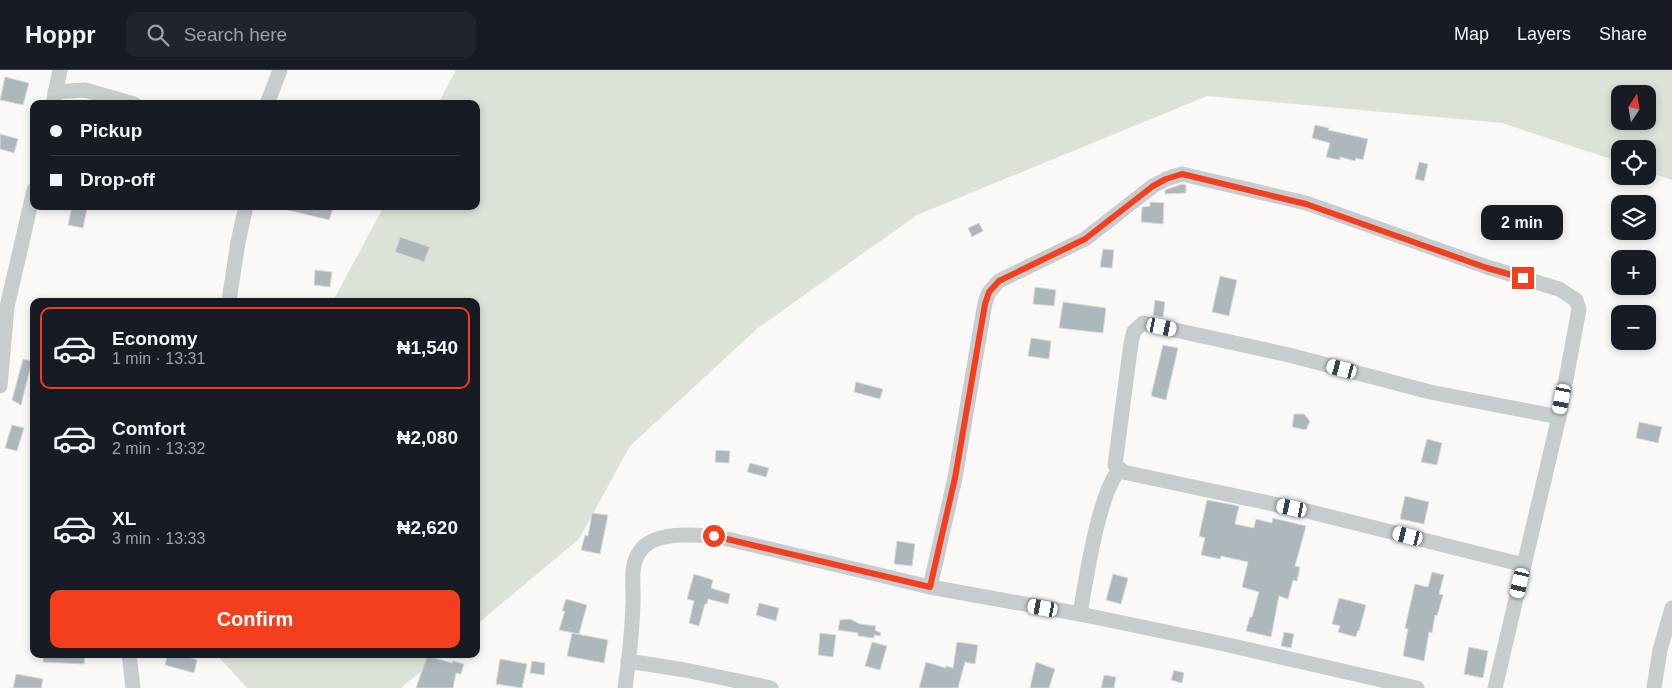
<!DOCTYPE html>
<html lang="en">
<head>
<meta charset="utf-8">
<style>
  :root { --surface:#171b24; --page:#20242c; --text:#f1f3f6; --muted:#9ea1a6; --line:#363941; --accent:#f33f1d }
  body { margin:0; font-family:Arial,sans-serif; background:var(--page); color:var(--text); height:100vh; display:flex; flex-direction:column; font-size:19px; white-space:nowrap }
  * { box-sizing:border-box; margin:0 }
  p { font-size:16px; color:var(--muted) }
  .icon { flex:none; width:28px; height:28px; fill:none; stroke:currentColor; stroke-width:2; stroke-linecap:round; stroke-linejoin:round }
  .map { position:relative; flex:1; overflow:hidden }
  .sheet { position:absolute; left:30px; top:228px; width:450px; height:360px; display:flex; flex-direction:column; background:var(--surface); border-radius:10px; box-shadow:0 2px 8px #0003 }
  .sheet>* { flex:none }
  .guide { position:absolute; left:30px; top:30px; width:450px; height:110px; border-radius:10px; box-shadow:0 2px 8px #0003; display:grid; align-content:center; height:110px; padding:0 20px; background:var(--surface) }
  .needle { width:32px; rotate:12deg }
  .controls { position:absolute; left:1611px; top:15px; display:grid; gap:10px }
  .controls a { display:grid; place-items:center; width:45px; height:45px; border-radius:10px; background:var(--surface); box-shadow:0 2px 8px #0003; font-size:25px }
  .end { position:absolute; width:22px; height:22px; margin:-11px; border:6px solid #f33f1d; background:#fff; box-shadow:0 0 0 2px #fff }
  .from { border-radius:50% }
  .bubble { position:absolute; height:35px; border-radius:10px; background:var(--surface); box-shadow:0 2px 8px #0003; font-size:16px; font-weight:800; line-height:35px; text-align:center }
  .car { position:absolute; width:15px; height:30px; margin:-15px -8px; border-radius:6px; box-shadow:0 0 4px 1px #0007; background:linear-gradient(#fff 24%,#345 0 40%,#fff 0 76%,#345 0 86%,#fff 0) }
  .guide b { display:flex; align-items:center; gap:18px; height:48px; font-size:19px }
  .guide b+b { border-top:1px solid var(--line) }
  .guide i { width:12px; height:12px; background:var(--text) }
  ul { padding:9px 0 0; list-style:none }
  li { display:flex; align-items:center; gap:15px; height:82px; margin:0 10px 8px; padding:0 10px; border:2px solid transparent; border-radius:10px }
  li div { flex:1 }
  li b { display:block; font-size:19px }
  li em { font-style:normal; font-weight:800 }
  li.active { border-color:var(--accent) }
  li>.icon { width:45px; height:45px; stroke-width:1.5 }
  .action { display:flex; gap:10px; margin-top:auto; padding:10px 20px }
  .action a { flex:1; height:58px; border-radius:10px; background:var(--accent); color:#fff; font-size:20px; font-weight:800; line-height:58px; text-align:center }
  header { display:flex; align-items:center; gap:30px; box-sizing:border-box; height:70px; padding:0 25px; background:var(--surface); border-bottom:1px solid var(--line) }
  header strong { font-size:24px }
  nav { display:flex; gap:28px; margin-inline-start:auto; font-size:18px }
  .search { width:350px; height:45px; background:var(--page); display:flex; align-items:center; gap:12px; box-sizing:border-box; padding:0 18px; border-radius:10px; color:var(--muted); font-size:19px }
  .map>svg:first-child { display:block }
  .green { fill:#dce2d7; fill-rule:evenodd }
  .building { fill:#adb8bd; stroke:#dbdbd9 }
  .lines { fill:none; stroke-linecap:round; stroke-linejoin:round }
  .street { stroke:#c7cccf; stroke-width:15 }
  .route { stroke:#f33f1d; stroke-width:6 }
</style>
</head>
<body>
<header>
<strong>Hoppr</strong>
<div class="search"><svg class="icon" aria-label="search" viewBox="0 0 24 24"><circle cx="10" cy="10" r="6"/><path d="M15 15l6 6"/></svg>Search here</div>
<nav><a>Map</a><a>Layers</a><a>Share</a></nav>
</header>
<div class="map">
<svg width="1672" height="618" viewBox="0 0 1672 618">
  <rect width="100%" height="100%" fill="#faf9f7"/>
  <g class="green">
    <path d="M456,0h1216v110l-24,-8v-23h-28v13l-118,-39 -295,-27 -290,119 -159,113 -128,118 -51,93 -103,86v-324h-143l51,-95h92v-102h-38zM1620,24h28v27h-28z"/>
    <path d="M216,584h226l-41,34h-154z"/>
  </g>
  <g class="building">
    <path d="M5,7l24,6 -6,22 -23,-5z"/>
    <path d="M1315,55l14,3 -1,2 40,9 -5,21 -7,-2 -1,3 -15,-4v3l-14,-3 4,-14 -18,-5z"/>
    <path d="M0,64l18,5 -4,14 -14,-4z"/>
    <path d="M1419,92l9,2 -4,17 -9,-2z"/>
    <path d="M1182,114l4,1v8l-21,1v-4z"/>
    <path d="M1150,132l14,1 -1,21 -22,-2 1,-15 8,-1z"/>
    <path d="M72,136l15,2 -4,20 -15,-3z"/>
    <path d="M289,136h45l-5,14 -41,-10z"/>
    <path d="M979,153l4,8 -11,6 -4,-9z"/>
    <path d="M400,167l30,10 -6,15 -29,-10z"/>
    <path d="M1103,179l11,1 -2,18 -12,-1z"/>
    <path d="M315,200l17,2 -2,15 -16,-2z"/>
    <path d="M1220,206l17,4 -8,36 -17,-4z"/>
    <path d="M1035,217l21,3 -2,16 -21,-2z"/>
    <path d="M1155,230l10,2 -2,15 -10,-2z"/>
    <path d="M1063,232l43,6 -3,25 -44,-5z"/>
    <path d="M1031,268l20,3 -2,18 -21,-3z"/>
    <path d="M1163,275l15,3 -12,52 -15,-4z"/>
    <path d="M23,289l9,2 -11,44 -9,-5z"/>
    <path d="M856,312l27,7 -3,10 -26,-7z"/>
    <path d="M1294,344h10l6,7 -4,9 -14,-3z"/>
    <path d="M1639,352l23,5 -4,16 -22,-5z"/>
    <path d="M12,355l12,3 -7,23 -12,-3z"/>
    <path d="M1427,369l15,4 -5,22 -16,-3z"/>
    <path d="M716,380l14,1 -1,12 -14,-1z"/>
    <path d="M750,393l19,5 -3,9 -19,-5z"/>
    <path d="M1405,426l24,6 -5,22 -24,-5z"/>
    <path d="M1207,430l32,6 -4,18 19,4 2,-9 16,4 1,-5 33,8 -11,40 5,1 -3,14 -4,-1 -5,19 -9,-3 -8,41 -25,-6 4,-14h2l7,-25 -17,-5 6,-25 -27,-6 -1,3 -19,-4 4,-17 -6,-2z"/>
    <path d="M592,443l16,2 -8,39 -19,-4 4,-15 3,1z"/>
    <path d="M897,471l18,3 -3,22 -18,-2z"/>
    <path d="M1432,502l12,3 -5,19 4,1 -6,21 -2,-1 -3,18 -3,-1 -5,29 -21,-5 5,-27 -3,-1 10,-44 13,3z"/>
    <path d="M694,504l19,6 -2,8 19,6 -2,10 -20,-5 -1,5h-2l-6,22 -10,-3 5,-22 -7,-2z"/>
    <path d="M1113,504l15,4 -7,26 -15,-4z"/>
    <path d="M1339,528l27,7 -7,26 -1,-1 -2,7 -18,-5 2,-6 -8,-2z"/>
    <path d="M566,529l21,6 -8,29 -20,-4 6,-19h-3z"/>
    <path d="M759,533l20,5 -3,13 -20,-6z"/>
    <path d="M850,549l10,5 16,2 -1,4 6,3 -1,3 -6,-1v3l-16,-2v-3l-20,-3 2,-10z"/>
    <path d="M1284,562l10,2 -3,14 -10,-2z"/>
    <path d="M572,563l36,7 -4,23 -37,-7z"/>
    <path d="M820,563l16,2 -3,22 -15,-2z"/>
    <path d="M872,572l15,4 -7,24 -15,-4z"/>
    <path d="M957,572l21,3 -3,19 -10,-2 -7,26h-39l7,-26 20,6v-2l7,2z"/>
    <path d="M1469,577l19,4 -5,27 -19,-4z"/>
    <path d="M43,584h42l-1,10 -41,-2z"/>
    <path d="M168,584h12l17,6 -3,13 -29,-8z"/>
    <path d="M427,586l25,7 1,-2 11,3 -3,10 -5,-1 -3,15h-37z"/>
    <path d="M500,589l27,5 -5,24 -26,-4z"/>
    <path d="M532,591l13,2 -1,12 -14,-2z"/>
    <path d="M1036,592l19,7 -6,19h-19z"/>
    <path d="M1174,600l10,3 -2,10 -11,-3z"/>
    <path d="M16,604l27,5 -2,9h-28z"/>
    <path d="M1104,605l12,2 -2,11h-13z"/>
  </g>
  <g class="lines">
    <g class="street">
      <path d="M55,22l30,-2 49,14"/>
      <path d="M53,34l7,-34"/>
      <path d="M267,34l13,-34"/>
      <path d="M229,231l9,-59 8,-36"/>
      <path d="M0,316l7,-79 27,-117"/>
      <path d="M1524,495l-213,-53 -188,-40 -8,-7 16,-122 3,-12 9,-8 146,32 141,37 129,25"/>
      <path d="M930,517l25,-109 30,-175 4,-11 10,-11 86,-42 68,-53 13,-7 16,-5 124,29 181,64 72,22 17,11 3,9 -20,108 -64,271"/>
      <path d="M1080,544c6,-34 18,-120 40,-145"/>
      <path d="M129,584l4,34"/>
      <path d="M628,591l57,9 86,18"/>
      <path d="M625,618c4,-28 7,-56 8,-84 1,-17 -4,-38 7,-53 16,-23 69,-16 92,-11l198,47 150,27 144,30 193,44"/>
      <path d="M1654,618l6,-38 12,-42"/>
    </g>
  </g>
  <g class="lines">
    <path class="route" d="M714,466l216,51 25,-109 30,-174 4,-12 10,-11 86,-42 68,-53 13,-7 16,-5 124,30 181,64 36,10"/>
  </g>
</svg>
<div class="controls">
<a><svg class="needle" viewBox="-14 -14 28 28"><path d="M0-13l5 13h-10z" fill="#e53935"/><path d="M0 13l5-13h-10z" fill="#9ea1a6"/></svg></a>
<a><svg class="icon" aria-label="locate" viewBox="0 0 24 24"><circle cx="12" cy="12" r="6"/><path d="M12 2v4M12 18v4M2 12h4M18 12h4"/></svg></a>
<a><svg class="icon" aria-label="layers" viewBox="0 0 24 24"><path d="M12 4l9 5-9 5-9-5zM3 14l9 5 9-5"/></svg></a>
<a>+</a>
<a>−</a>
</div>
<i class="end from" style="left:714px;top:466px"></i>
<i class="end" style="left:1523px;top:208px"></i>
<div class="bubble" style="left:1481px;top:135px;width:82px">2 min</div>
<i class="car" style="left:1162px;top:257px;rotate:102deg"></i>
<i class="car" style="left:1342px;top:299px;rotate:285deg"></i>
<i class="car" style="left:1562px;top:329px;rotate:191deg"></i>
<i class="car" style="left:1292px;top:438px;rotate:282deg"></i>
<i class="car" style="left:1408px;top:466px;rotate:284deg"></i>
<i class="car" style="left:1520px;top:513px;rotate:193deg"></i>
<i class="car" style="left:1043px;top:538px;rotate:280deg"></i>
<div class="guide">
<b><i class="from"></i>Pickup</b>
<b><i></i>Drop-off</b>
</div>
<section class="sheet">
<ul>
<li class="active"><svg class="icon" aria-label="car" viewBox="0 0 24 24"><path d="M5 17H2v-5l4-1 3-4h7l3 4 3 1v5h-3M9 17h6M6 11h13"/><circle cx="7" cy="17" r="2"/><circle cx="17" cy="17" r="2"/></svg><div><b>Economy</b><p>1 min · 13:31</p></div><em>₦1,540</em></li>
<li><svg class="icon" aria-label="car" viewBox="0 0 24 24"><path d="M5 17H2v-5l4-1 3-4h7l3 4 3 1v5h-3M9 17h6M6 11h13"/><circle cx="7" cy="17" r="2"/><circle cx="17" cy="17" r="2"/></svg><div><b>Comfort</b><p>2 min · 13:32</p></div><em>₦2,080</em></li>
<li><svg class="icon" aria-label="car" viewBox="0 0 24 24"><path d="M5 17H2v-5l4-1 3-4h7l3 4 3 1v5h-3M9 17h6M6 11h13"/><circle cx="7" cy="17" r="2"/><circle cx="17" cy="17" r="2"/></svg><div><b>XL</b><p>3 min · 13:33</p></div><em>₦2,620</em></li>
</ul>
<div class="action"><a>Confirm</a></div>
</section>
</div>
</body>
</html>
